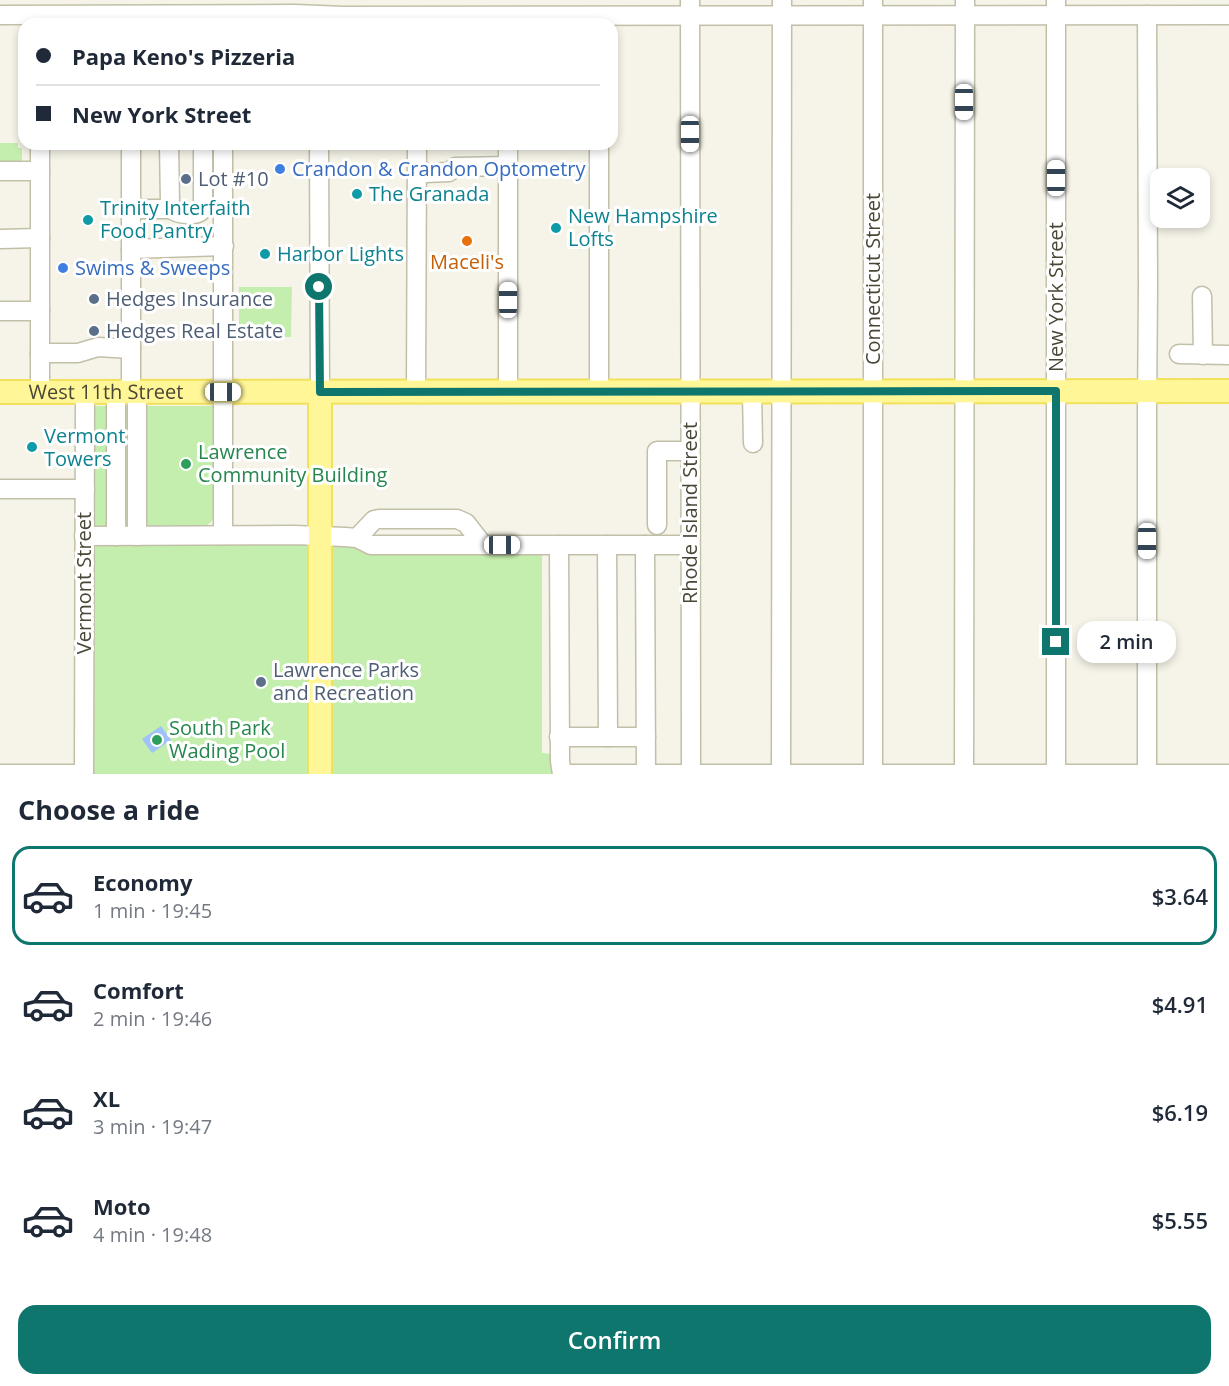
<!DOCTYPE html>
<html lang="en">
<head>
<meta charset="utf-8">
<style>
  :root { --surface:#fff; --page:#f2f2f3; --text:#1f2937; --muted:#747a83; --line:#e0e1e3; --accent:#0f766e }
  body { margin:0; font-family:"Open Sans",sans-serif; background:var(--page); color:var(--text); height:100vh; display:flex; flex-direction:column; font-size:22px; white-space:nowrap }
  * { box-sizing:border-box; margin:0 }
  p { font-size:20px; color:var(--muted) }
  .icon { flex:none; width:33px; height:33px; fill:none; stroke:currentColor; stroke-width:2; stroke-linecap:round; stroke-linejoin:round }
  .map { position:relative; height:774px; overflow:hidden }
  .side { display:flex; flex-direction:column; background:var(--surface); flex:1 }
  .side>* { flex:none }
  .guide { position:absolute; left:18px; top:18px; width:600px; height:132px; border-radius:18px; box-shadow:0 3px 9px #0003; display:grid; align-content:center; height:132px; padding:0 18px; background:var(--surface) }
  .controls { position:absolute; left:1150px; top:168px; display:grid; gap:12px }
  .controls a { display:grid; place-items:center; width:60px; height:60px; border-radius:12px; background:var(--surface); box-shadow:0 3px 9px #0003; font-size:30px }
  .end { position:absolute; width:27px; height:27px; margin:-14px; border:8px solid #0f766e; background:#fff; box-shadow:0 0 0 3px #fff }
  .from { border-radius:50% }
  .bubble { position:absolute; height:42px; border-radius:18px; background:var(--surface); box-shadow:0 3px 9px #0003; font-size:20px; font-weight:600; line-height:42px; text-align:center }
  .car { position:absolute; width:18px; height:36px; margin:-18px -9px; border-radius:8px; box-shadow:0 0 4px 2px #0007; background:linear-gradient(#fff 24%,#345 0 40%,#fff 0 76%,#345 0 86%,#fff 0) }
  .guide b { display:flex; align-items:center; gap:21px; height:57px; font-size:22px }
  .guide b+b { border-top:2px solid var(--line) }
  .guide i { width:15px; height:15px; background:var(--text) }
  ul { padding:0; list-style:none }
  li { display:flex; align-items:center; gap:18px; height:99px; margin:0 12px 9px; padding:0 6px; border:3px solid transparent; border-radius:18px }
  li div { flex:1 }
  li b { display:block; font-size:22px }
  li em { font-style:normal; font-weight:600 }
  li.active { border-color:var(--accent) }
  li>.icon { width:54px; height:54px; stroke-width:1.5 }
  h2 { padding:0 18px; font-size:27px; line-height:72px }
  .button { display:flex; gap:12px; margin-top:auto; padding:12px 18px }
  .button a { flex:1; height:69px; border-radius:18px; background:var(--accent); color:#fff; font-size:24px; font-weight:600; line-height:69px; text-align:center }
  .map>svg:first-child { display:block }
  .green { fill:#c4eead }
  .water { fill:#9fc2f8 }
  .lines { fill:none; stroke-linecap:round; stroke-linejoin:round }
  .minor-casing { stroke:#c2bfa9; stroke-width:21 }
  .major-casing { stroke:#f1e15b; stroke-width:26 }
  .minor { stroke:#fff; stroke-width:18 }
  .major { stroke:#fff698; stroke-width:22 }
  .route { stroke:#0f766e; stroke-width:8 }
  .shop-dot { fill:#3f7fe0; stroke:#fff; stroke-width:2 }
  .service-dot { fill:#5c6f8a; stroke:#fff; stroke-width:2 }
  .culture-dot { fill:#0f9aa8; stroke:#fff; stroke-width:2 }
  .food-dot { fill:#e8710a; stroke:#fff; stroke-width:2 }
  .leisure-dot { fill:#2e9e5b; stroke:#fff; stroke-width:2 }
  .labels { text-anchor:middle; stroke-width:6; stroke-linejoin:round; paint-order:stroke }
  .shop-label { font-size:20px; fill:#366cbe; stroke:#fff; text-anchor:start }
  .service-label { font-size:20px; fill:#4e5e75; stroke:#fff; text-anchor:start }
  .culture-label { font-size:20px; fill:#0d838f; stroke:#fff; text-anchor:start }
  .food-label { font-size:20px; fill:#c56008; stroke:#fff }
  .street-label { font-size:20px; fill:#4a4636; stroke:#fff }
  .leisure-label { font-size:20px; fill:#27864d; stroke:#fff; text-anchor:start }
</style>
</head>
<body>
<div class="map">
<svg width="1229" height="774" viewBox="0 0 1229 774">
  <rect width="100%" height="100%" fill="#f6f4e8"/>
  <g class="green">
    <path d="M0,143h18v5h4v13h-22z"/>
    <path d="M239,287h53l-1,50h-52z"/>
    <path d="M97,406h117l3,105 -6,11 -9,7 -104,1 -7,-3 1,-119z"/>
    <path d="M293,542l59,3 7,5 9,2h174v201l11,1v20h-463l2,-224 6,-5z"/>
  </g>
  <path class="water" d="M161,726l10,14 -19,13 -10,-14z"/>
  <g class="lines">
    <defs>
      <g id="minor">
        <path d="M690,0l1,774"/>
        <path d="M873,0v774"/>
        <path d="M0,15l295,-1 49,2 885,-1"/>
        <path d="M1147,15l1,272 -1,124v363"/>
        <path d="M40,144v248"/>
        <path d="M169,144l1,59 1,6c6,5 24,8 30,2 1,-1 2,-3 2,-4v-63"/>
        <path d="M223,144v391"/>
        <path d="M319,144l1,248"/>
        <path d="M508,144v248"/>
        <path d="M0,171h40"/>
        <path d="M425,173l24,-1 6,-5 53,-1"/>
        <path d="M131,209h40"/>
        <path d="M0,239l40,-1"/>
        <path d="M131,249l93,-3"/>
        <path d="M1202,296l1,59"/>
        <path d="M0,311h40"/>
        <path d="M40,353h38l20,-6 33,2"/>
        <path d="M1179,354l50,1"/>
        <path d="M116,392v144"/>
        <path d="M131,392v-248"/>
        <path d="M416,392l1,-248"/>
        <path d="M599,392v-248"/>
        <path d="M752,392l1,51"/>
        <path d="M0,489h85"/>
        <path d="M657,525v-74h33"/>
        <path d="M84,536l210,-1 51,2 12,1 14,7h319"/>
        <path d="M137,536v-144"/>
        <path d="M357,538l17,-18 5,-1h78l9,4 17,22"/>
        <path d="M559,545l1,216 2,13"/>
        <path d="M607,545l1,192"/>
        <path d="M645,545l1,229"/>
        <path d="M559,737h87"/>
        <path d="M0,774h84"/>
        <path d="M84,774l1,-382"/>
        <path d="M566,774h663"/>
        <path d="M781,774l1,-774"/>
        <path d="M964,774l1,-774"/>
        <path d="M1056,774v-774"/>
      </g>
      <g id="major">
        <path id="s1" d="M0,392l1229,-1"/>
        <path d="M320,392v382"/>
      </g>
    </defs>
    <use href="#minor" class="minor-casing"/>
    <use href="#major" class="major-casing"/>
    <use href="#minor" class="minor"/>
    <use href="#major" class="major"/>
  </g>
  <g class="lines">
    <path class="route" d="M319,287l1,105 736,-1v251"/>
  </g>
  <g class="shop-dot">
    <circle cx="280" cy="169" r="6"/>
    <circle cx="63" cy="268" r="6"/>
  </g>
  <g class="service-dot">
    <circle cx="186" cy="179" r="6"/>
    <circle cx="94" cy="299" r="6"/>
    <circle cx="94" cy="331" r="6"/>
    <circle cx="261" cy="682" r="6"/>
  </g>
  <g class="culture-dot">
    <circle cx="357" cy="194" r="6"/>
    <circle cx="88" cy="220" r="6"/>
    <circle cx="556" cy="228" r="6"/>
    <circle cx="265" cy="254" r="6"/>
    <circle cx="32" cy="447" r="6"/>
  </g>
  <circle class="food-dot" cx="467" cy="241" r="6"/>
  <g class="leisure-dot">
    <circle cx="186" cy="464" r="6"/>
    <circle cx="157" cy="740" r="6"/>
  </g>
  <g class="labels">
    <g class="shop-label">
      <text x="292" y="176">Crandon &amp; Crandon Optometry</text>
      <text x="75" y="275">Swims &amp; Sweeps</text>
    </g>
    <g class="service-label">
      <text x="198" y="186">Lot #10</text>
      <text x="106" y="306">Hedges Insurance</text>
      <text x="106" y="338">Hedges Real Estate</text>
      <text x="273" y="677">Lawrence Parks<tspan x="273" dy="23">and Recreation</tspan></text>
    </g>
    <g class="culture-label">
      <text x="369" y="201">The Granada</text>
      <text x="100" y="215">Trinity Interfaith<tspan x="100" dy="23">Food Pantry</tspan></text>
      <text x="568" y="223">New Hampshire<tspan x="568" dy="23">Lofts</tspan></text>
      <text x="277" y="261">Harbor Lights</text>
      <text x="44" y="443">Vermont<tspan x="44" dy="23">Towers</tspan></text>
    </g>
    <g class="food-label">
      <text x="467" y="269">Maceli's</text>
    </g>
    <g class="street-label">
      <text transform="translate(873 279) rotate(-90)" y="7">Connecticut Street</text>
      <text transform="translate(1056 297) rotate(-90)" y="7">New York Street</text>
      <text dy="7" stroke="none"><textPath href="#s1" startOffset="106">West 11th Street</textPath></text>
      <text transform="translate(690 513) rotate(-90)" y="7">Rhode Island Street</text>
      <text transform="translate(84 583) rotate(-90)" y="7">Vermont Street</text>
    </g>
    <g class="leisure-label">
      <text x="198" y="459">Lawrence<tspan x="198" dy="23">Community Building</tspan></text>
      <text x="169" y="735">South Park<tspan x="169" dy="23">Wading Pool</tspan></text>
    </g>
  </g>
</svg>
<div class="controls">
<a><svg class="icon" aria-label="layers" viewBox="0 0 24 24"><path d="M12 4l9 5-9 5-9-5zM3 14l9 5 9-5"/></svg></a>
</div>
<i class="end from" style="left:319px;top:287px"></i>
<i class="end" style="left:1056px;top:642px"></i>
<div class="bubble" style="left:1077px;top:621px;width:99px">2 min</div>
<i class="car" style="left:964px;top:102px;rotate:180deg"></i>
<i class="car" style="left:690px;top:134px;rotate:180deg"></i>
<i class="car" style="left:1056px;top:178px;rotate:0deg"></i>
<i class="car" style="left:508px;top:300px;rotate:0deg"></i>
<i class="car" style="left:223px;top:392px;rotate:90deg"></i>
<i class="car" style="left:1147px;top:541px;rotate:180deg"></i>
<i class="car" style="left:502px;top:545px;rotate:90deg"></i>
<div class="guide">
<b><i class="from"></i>Papa Keno's Pizzeria</b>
<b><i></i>New York Street</b>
</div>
</div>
<section class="side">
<h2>Choose a ride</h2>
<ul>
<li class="active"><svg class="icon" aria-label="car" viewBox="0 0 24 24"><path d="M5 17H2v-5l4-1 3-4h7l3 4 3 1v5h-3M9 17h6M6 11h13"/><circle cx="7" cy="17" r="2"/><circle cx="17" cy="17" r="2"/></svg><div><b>Economy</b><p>1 min · 19:45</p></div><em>$3.64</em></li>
<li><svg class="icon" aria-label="car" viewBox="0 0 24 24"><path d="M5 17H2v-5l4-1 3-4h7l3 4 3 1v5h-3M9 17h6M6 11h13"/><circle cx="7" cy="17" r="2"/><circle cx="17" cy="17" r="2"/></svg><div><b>Comfort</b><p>2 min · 19:46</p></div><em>$4.91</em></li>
<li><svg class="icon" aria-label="car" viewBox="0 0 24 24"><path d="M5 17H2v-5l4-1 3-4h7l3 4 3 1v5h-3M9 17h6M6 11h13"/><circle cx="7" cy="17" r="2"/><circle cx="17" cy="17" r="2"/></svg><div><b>XL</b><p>3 min · 19:47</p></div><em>$6.19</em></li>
<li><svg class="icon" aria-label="car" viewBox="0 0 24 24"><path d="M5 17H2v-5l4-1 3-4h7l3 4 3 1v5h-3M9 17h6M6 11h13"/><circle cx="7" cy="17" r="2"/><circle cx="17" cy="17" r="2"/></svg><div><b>Moto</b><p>4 min · 19:48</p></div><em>$5.55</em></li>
</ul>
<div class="button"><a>Confirm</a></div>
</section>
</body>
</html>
